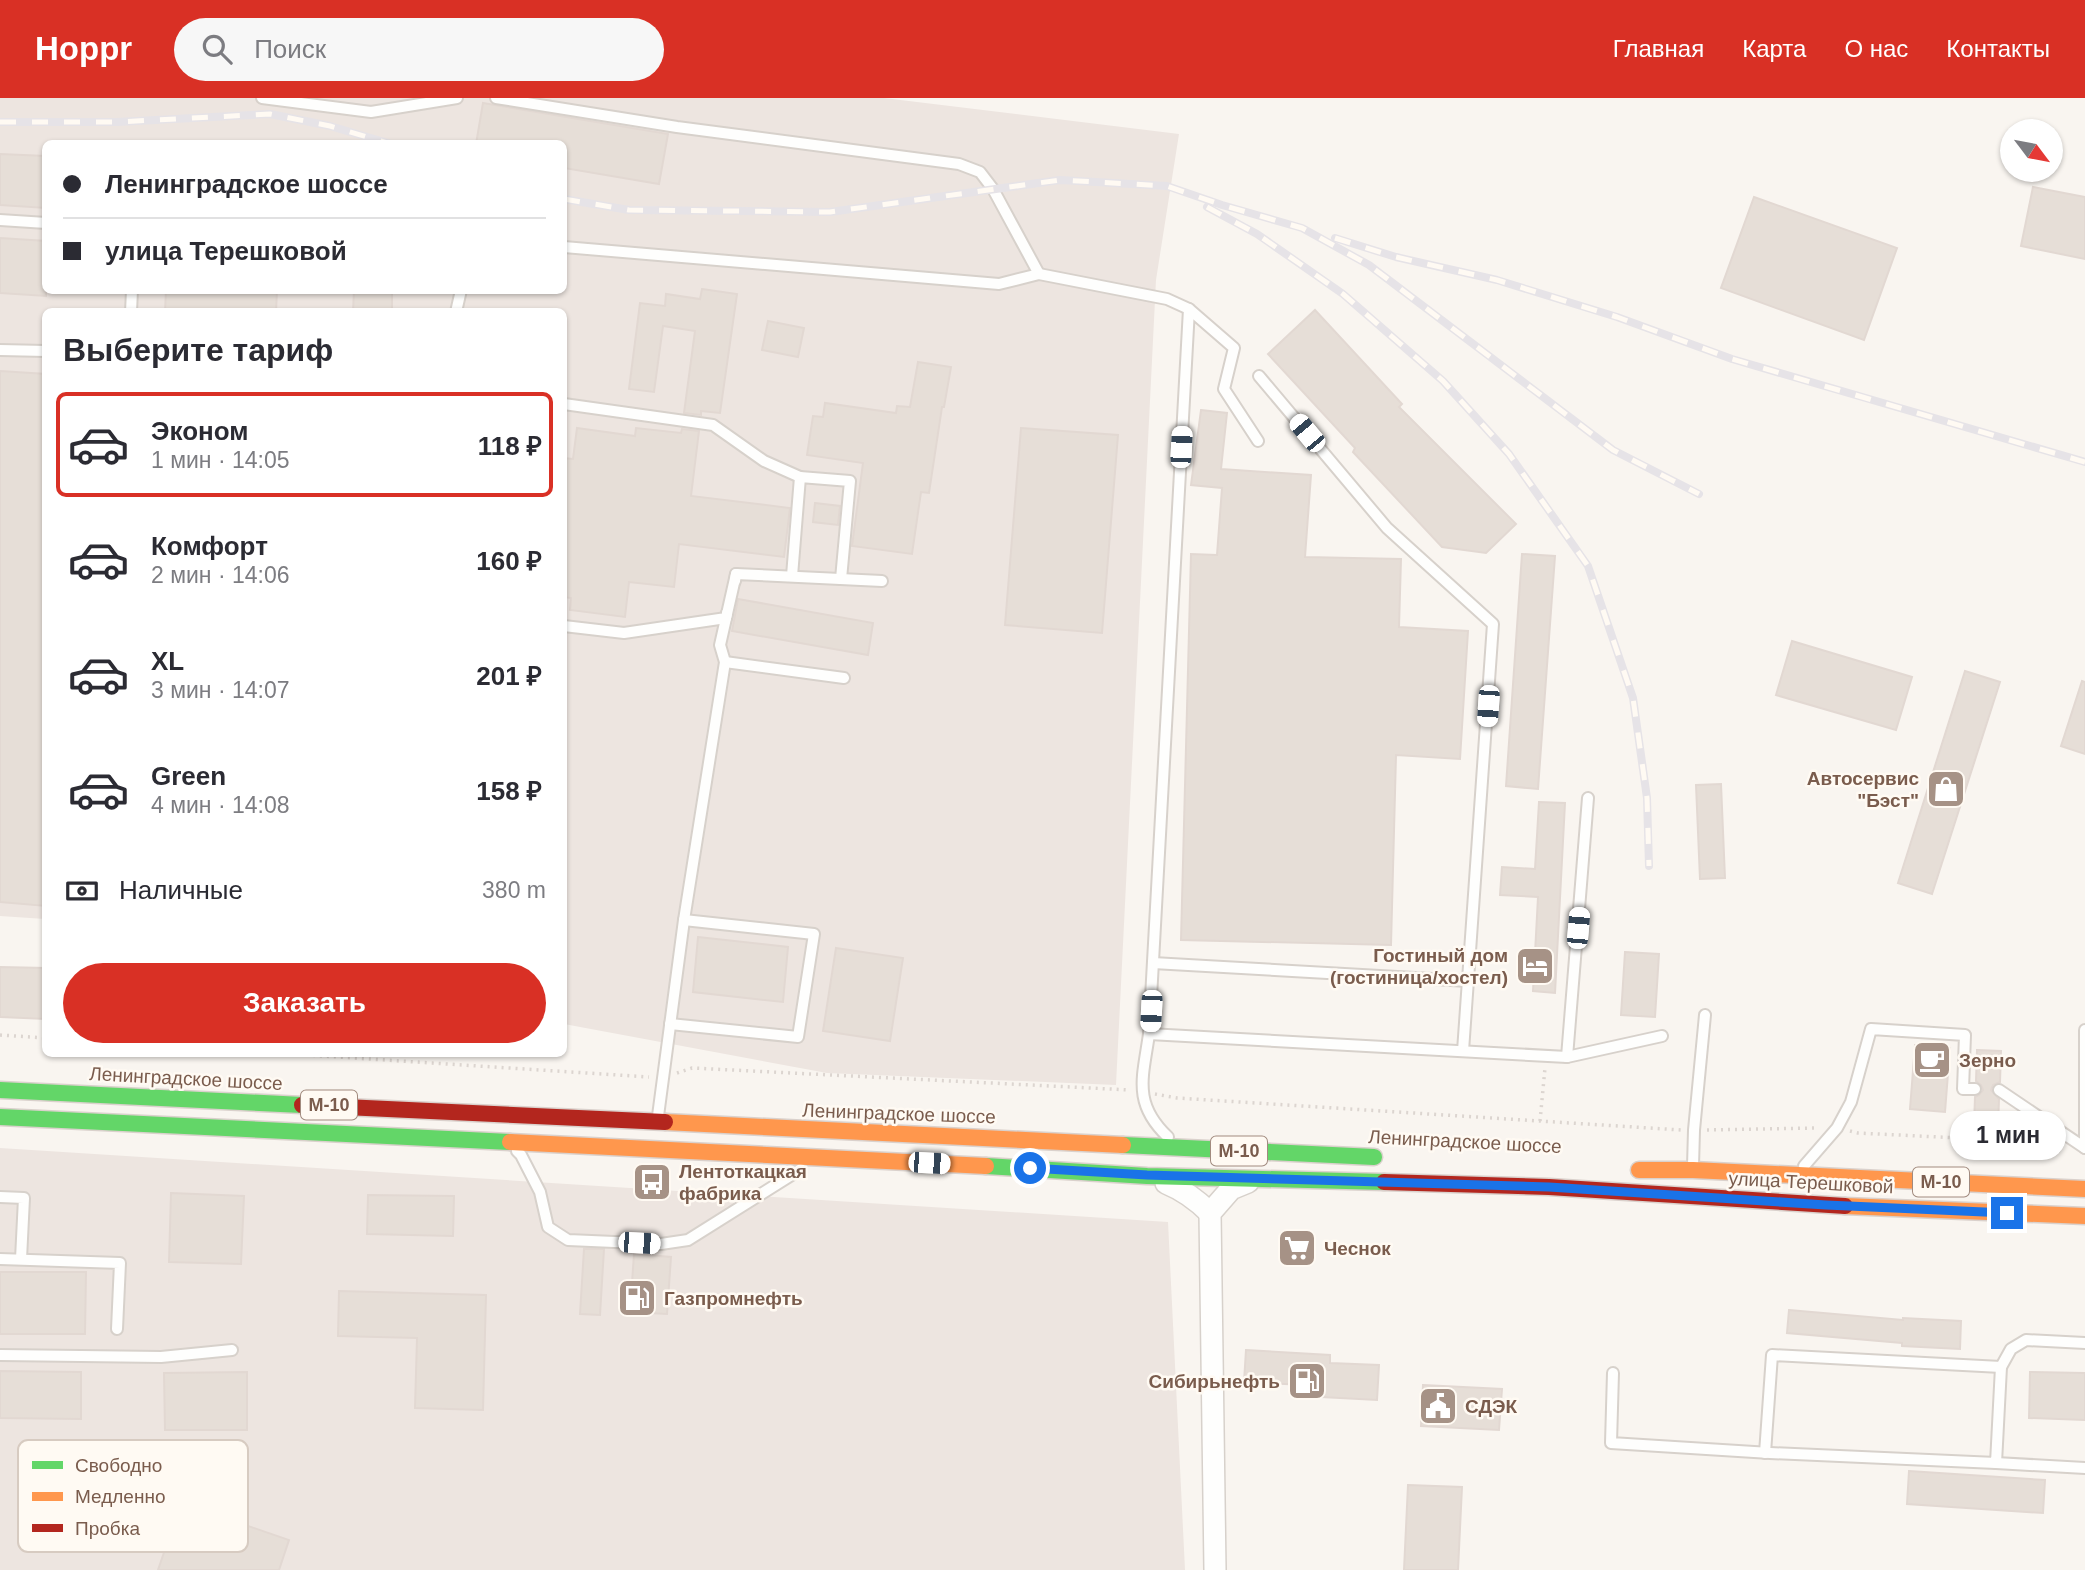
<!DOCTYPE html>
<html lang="ru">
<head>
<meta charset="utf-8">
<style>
  :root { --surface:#fff; --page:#f7f7f7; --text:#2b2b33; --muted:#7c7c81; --line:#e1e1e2; --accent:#d93025 }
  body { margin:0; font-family:Helvetica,sans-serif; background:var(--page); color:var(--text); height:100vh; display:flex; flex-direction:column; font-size:26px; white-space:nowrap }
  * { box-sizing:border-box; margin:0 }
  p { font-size:23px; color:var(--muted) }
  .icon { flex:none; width:38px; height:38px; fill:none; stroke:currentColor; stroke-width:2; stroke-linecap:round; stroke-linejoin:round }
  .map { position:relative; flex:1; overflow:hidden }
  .details { position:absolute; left:42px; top:210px; width:525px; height:749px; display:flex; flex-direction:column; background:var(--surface); border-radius:10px; box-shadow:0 2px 5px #0004 }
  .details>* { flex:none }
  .hud { position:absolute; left:42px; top:42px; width:525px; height:154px; border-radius:10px; box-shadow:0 2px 5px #0004; display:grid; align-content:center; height:154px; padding:0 21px; background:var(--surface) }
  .needle { width:46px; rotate:122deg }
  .fabs { position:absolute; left:2000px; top:21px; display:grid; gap:14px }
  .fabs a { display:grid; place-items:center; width:63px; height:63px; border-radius:50%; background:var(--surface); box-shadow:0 2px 5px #0004; font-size:35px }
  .end { position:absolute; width:32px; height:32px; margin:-16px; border:9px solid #1a73e8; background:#fff; box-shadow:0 0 0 4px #fff }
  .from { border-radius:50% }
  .bubble { position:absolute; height:49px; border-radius:24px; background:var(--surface); box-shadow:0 2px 5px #0004; font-size:23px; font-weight:600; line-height:49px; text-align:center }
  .car { position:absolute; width:21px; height:42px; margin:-21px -10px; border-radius:9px; box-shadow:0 0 5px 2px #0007; background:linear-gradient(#fff 24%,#345 0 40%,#fff 0 76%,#345 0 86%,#fff 0) }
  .hud b { display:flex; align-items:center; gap:24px; height:66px; font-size:26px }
  .hud b+b { border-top:2px solid var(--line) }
  .hud i { width:18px; height:18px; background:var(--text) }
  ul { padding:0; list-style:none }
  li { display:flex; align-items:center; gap:21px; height:105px; margin:0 14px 10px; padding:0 7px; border:4px solid transparent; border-radius:10px }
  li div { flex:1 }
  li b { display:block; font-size:26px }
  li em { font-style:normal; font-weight:600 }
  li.selected { border-color:var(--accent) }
  li>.icon { width:63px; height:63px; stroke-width:1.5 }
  h2 { padding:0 21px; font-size:32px; line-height:84px }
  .pay { display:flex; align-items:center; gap:18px; height:77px; padding:0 21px; font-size:26px }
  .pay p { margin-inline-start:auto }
  .button { display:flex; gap:14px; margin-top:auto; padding:14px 21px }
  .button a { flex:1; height:80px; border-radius:42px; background:var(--accent); color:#fff; font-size:28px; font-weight:600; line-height:80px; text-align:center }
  header { display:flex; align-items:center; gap:42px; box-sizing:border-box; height:98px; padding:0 35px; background:var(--accent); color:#fff }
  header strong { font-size:33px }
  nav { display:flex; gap:38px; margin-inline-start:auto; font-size:24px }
  .search { width:490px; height:63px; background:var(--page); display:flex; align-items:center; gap:18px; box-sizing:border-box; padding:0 24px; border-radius:38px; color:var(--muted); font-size:26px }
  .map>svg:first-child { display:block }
  .industrial { fill:#ede5e0; fill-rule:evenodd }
  .building { fill:#e6ded7; stroke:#e2d8d2; stroke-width:2 }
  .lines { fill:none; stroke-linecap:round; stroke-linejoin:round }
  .lane-casing { stroke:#d7d1cb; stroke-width:14 }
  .street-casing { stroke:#d7d1cb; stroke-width:24 }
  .fast-casing { stroke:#dad1cc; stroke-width:19 }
  .slow-casing { stroke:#dad1cc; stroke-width:19 }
  .jam-casing { stroke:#dad1cc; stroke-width:19 }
  .path { stroke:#dcd5d0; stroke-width:3.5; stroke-dasharray:2 5; stroke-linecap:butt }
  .lane { stroke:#fefefd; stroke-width:10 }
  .street { stroke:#fefefd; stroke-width:21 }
  .fast { stroke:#63d668; stroke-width:16 }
  .slow { stroke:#ff974d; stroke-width:16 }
  .jam { stroke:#b3261e; stroke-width:16 }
  .rail-casing { stroke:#e6e3e7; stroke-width:8 }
  .rail { stroke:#fffaf3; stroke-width:5; stroke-dasharray:16; stroke-linecap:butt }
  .route { stroke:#1a73e8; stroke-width:9 }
  .labels { text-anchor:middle; stroke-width:5; stroke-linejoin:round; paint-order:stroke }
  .shield { fill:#fffaf3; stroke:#a28b7f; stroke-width:2 }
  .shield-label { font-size:18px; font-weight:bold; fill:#7a5c4d }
  .poi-label { font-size:19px; font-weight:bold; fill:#7a5c4d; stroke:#fffaf3; text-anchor:start }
  .street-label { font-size:19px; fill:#7a5c4d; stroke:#fffaf3 }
  .key { fill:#fffaf3; stroke:#d7cbc1; stroke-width:2 }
  .key-label { font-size:19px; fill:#7a5c4d }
</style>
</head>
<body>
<header>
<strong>Hoppr</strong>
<div class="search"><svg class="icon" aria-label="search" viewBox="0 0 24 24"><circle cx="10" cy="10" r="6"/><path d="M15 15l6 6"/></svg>Поиск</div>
<nav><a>Главная</a><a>Карта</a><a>О нас</a><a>Контакты</a></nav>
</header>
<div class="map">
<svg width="2085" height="1472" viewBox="0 0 2085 1472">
  <rect width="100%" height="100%" fill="#f9f5f0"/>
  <g class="industrial">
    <path d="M0,0h884l295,36 -23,146 -40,805 -289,-12 -263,-49v-712h-518l-1,607 -45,-3zM46,46h518v146h-518z"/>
    <path d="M0,1050l1168,74 17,348h-1185z"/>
  </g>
  <g class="building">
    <path d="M483,5l185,31 -9,50 -95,-16v-24h-88z"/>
    <path d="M0,56l46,2v52l-46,-3z"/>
    <path d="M2033,89l52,10v62l-64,-13z"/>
    <path d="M1754,99l143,51 -33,92 -143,-52z"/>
    <path d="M0,140l46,3v55l-46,-3z"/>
    <path d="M702,191l35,5 -17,119 -19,-2v4l-17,-2 11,-82 -32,-5 -9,66 -25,-3 11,-86 25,3 1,-12 34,5z"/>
    <path d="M166,192h111l-1,22h-111z"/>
    <path d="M354,192h38v22h-39z"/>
    <path d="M1315,212l87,94 -3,3 117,117 -30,29 -44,-6 -89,-95 2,-4 -87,-94z"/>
    <path d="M768,223l36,7 -6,29 -36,-7z"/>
    <path d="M918,264l33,5 -7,40h-2l-13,86 -8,-1 -9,62 -60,-8 11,-83 -56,-8 6,-39 10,1 2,-14 71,10 1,-7 13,1z"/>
    <path d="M0,273l46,3v532l-46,-4z"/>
    <path d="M1201,312l26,3 -6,56 90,6 -6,82 96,2 -2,68 69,4 -8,128 -64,-4 -5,190 -210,-5 10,-386 26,1 5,-67 -31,-3z"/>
    <path d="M577,330l58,8 1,-8 45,5 1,-4 17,2 -8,65 99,12 -6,49 -105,-13 -5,43 -45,-5 -4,35 -55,-7 1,-12 -7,-1v-139l9,1z"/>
    <path d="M1021,330l97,7 -16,198 -97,-8z"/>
    <path d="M815,405l25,3 -2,19 -25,-3z"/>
    <path d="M1522,456l33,2 -17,233 -32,-3z"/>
    <path d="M738,501l135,24 -5,32 -136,-24z"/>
    <path d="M1792,543l120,36 -16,53 -120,-35z"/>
    <path d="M1965,573l35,11 -68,212 -34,-11z"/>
    <path d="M2082,583l3,1v72l-24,-8z"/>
    <path d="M1721,686l4,94 -25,1 -4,-94z"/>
    <path d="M1539,704l26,1 -10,190 -22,-2 5,-94 -38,-2 2,-28 33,2z"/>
    <path d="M698,839l90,10 -5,55 -90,-10z"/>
    <path d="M836,850l67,10 -13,83 -67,-10z"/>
    <path d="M1625,854l34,2 -4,63 -34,-2z"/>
    <path d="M0,869l46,1v51l-46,-2z"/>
    <path d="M1915,947l35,3 -5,64 -35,-3z"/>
    <path d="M1977,952l24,1 -1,31 -7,3 -2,5 8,9 -1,28 -24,-1 1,-29 4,-2 4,-5 -2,-5 -5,-4z"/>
    <path d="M171,1095l73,3 -3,68 -72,-2z"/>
    <path d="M368,1097l86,1 -1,40 -86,-2z"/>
    <path d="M584,1151h20l-4,66 -20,-1z"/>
    <path d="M634,1156l37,3 -4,57 -37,-2z"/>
    <path d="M0,1174h86l-1,62h-85z"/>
    <path d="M339,1193l147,4 -3,115 -68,-2 2,-70 -79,-2z"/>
    <path d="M1789,1212l114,10v-2l58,3 -1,28 -58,-3v-3l-115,-10z"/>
    <path d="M1246,1252l84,5v8l49,2 -2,35 -74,-4 1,-11 -60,-3z"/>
    <path d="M0,1273l81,1v47l-81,-1z"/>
    <path d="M247,1274v58h-82l-1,-57z"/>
    <path d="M2030,1274l55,1v47l-56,-2z"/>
    <path d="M1423,1287l79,4 -3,41 -78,-4z"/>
    <path d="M1909,1373l136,9 -2,33 -136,-9z"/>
    <path d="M1408,1387l54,2 -4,83h-54z"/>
    <path d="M181,1405l108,37 -10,30h-121z"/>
  </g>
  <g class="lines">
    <defs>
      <g id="lane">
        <path d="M262,0l109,14 86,-14"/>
        <path d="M496,0l181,29 282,37 21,8 13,17 46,85"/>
        <path d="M0,122l46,3"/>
        <path d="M564,149l435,37 40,-10 128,25 22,10 45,39 -10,41 34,52"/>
        <path d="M131,214l1,-22"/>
        <path d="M456,214l5,-22"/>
        <path d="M0,252l46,1"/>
        <path d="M1259,278l128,152 106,96 -30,427"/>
        <path d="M564,306l149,21 51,36 36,16"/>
        <path d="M792,478l8,-99 50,4 -9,98"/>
        <path d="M735,483l1,-7 146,7"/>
        <path d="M564,528l60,7 102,-15 1,-5"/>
        <path d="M725,564l119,16"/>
        <path d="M1153,865l315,18"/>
        <path d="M670,926l128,13 16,-103 -130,-14"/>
        <path d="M2085,932v118"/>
        <path d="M1149,936l418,23 95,-21"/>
        <path d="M1567,959l21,-259"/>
        <path d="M1999,992l86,58"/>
        <path d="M658,1018l26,-196 41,-258 -5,-17 16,-71"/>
        <path d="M1168,1039c-36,-34 -25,-60 -19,-103l40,-725"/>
        <path d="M517,1053l4,4 19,37 8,35 20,13 93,4 27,-4 113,-71"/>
        <path d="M1693,1068l1,-36 11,-115"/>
        <path d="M1804,1068l33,-38 14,-26 20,-73 94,6 -2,54h12"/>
        <path d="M0,1099l24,1 -3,61"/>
        <path d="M0,1161l120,4 -3,66"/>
        <path d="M0,1257l161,2 71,-7"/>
        <path d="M1613,1275l-2,70 159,10 226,10 5,-96 10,-18 15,-9 59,3"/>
        <path d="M1765,1355l7,-98 229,12"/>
        <path d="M1996,1365l89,5"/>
      </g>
      <g id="street">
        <path d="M1166,1085c17,7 30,16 44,30"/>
        <path d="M1215,1472l-5,-357 21,-24 17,-7"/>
      </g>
      <g id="fast">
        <path d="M0,992l302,15"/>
        <path d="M0,1019l510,25"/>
        <path d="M1123,1047l251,12"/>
        <path d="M986,1068l161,10 237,6"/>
      </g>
      <g id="slow">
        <path d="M665,1024l458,23"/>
        <path d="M510,1044l476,24"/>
        <path d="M1639,1072h54l392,19"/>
        <path d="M1845,1108l240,10"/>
      </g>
      <g id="jam">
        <path d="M302,1007l363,17"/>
        <path d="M1384,1084l165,5 296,19"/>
      </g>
    </defs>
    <use href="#lane" class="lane-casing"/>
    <use href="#street" class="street-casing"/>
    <use href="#fast" class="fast-casing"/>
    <use href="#slow" class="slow-casing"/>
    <use href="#jam" class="jam-casing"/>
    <g class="path">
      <path d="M0,937l46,3"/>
      <path d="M292,956l357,23"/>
      <path d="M677,975l15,-5 438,22"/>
      <path d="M1155,996l22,4 504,32"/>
      <path d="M1540,1023l5,-53"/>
      <path d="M1707,1032l111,-2"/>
      <path d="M1850,1033l8,2 161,8 45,11"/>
    </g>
    <use href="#lane" class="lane"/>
    <use href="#street" class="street"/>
    <use href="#fast" class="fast"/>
    <use href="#slow" class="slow"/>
    <use href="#jam" class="jam"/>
    <defs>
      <g id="rail">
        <path d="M0,24h117l153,-8 60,12 61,18"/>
        <path d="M564,101l65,11 201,2 230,-32 107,6 55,19 80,23 67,37 244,185 86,44"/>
        <path d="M1207,109l50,27 86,60 100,87 66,73 79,112 45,132 14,100 2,68"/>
        <path d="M1335,140l61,19 101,23 120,37 115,42 353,103"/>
      </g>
    </defs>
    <use href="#rail" class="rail-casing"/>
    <use href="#rail" class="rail"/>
  </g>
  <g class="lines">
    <path class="route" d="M1030,1070l117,7 402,12 277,18 181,8"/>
  </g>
  <defs>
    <symbol id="shop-square" viewBox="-11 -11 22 22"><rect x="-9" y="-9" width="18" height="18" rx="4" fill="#a69286" stroke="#fffaf3"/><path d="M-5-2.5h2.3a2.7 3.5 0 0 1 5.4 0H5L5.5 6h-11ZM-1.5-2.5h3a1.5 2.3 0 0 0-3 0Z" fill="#fff"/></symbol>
    <symbol id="hotel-square" viewBox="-11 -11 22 22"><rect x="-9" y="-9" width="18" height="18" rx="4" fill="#a69286" stroke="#fffaf3"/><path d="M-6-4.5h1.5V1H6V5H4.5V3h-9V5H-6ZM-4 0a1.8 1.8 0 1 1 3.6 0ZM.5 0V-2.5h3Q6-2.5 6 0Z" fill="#fff"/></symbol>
    <symbol id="cafe-square" viewBox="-11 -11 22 22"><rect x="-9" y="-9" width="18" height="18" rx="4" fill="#a69286" stroke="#fffaf3"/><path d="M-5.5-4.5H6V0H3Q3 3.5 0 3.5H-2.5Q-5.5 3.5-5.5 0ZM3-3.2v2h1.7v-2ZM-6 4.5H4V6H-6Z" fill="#fff"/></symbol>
    <symbol id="bus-square" viewBox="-11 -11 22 22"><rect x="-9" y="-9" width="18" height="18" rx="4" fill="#a69286" stroke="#fffaf3"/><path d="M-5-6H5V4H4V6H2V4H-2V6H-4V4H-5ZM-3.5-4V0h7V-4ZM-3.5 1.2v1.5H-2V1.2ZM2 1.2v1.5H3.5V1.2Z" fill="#fff"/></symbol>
    <symbol id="supermarket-square" viewBox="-11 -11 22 22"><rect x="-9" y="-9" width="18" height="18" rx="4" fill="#a69286" stroke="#fffaf3"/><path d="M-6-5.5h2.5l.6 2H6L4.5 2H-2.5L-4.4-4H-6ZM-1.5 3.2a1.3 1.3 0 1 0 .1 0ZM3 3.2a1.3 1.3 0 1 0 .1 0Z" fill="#fff"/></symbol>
    <symbol id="fuel-square" viewBox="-11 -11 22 22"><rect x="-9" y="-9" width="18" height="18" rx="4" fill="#a69286" stroke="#fffaf3"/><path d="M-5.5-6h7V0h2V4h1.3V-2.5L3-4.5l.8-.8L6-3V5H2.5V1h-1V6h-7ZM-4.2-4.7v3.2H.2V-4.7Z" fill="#fff"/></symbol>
    <symbol id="civic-square" viewBox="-11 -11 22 22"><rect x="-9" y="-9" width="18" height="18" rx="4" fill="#a69286" stroke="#fffaf3"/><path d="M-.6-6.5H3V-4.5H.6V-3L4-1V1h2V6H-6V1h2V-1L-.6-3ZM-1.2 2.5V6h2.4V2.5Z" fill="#fff"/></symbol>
  </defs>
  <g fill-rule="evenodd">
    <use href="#shop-square" x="1924" y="669" width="44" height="44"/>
    <use href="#hotel-square" x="1513" y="846" width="44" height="44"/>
    <use href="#cafe-square" x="1910" y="940" width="44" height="44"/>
    <use href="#bus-square" x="630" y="1062" width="44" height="44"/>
    <use href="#supermarket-square" x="1275" y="1128" width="44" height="44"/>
    <use href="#fuel-square" x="615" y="1178" width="44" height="44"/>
    <use href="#fuel-square" x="1285" y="1261" width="44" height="44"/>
    <use href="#civic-square" x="1416" y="1286" width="44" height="44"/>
  </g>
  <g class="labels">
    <g class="shield">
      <rect x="301" y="992.5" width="56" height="29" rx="5"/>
      <rect x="1211" y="1038.5" width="56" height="29" rx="5"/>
      <rect x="1913" y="1069.5" width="56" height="29" rx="5"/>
    </g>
    <g class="shield-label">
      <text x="329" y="1013">М-10</text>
      <text x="1239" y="1059">М-10</text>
      <text x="1941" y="1090">М-10</text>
    </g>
    <g class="poi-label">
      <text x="1919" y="687" text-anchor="end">Автосервис<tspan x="1919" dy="22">"Бэст"</tspan></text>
      <text x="1508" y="864" text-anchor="end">Гостиный дом<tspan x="1508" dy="22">(гостиница/хостел)</tspan></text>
      <text x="1959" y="969">Зерно</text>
      <text x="679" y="1080">Лентоткацкая<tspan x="679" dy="22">фабрика</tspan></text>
      <text x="1324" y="1157">Чеснок</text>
      <text x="664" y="1207">Газпромнефть</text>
      <text x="1280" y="1290" text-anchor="end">Сибирьнефть</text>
      <text x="1465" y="1315">СДЭК</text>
    </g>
    <g class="street-label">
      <text transform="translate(186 980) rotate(3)" y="7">Ленинградское шоссе</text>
      <text transform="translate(899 1015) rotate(2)" y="7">Ленинградское шоссе</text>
      <text transform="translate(1465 1043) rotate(3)" y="7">Ленинградское шоссе</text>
      <text transform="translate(1811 1084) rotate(3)" y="7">улица Терешковой</text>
    </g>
  </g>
  <rect x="18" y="1342" width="230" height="112" rx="10" class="key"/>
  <rect x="32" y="1363" width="31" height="8" fill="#63d668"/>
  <rect x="32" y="1394" width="31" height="9" fill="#ff974d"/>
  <rect x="32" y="1426" width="31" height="8" fill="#b3261e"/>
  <g class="key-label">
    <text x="75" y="1374">Свободно</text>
    <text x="75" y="1405">Медленно</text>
    <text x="75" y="1437">Пробка</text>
  </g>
</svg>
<div class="fabs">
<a><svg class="needle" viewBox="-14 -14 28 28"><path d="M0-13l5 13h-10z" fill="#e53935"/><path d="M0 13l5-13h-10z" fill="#7c7c81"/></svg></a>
</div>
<i class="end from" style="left:1030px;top:1070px"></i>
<i class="end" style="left:2007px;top:1115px"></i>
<div class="bubble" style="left:1950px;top:1013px;width:116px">1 мин</div>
<i class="car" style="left:1307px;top:335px;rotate:320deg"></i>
<i class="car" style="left:1181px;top:349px;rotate:3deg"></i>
<i class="car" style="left:1488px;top:608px;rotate:184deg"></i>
<i class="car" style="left:1578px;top:830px;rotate:5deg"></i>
<i class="car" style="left:1151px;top:913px;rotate:183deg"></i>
<i class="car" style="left:929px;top:1065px;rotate:93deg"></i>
<i class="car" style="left:639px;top:1145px;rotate:93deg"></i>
<div class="hud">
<b><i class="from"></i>Ленинградское шоссе</b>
<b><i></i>улица Терешковой</b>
</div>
<section class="details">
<h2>Выберите тариф</h2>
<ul>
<li class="selected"><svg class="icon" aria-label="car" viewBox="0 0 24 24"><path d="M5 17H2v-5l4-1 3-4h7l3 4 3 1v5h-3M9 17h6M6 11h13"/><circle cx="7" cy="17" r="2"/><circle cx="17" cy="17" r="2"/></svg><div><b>Эконом</b><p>1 мин · 14:05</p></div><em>118 ₽</em></li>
<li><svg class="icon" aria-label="car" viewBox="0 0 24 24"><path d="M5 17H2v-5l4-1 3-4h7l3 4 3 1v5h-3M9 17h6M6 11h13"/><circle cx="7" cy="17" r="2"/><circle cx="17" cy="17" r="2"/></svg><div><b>Комфорт</b><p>2 мин · 14:06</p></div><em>160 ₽</em></li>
<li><svg class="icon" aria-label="car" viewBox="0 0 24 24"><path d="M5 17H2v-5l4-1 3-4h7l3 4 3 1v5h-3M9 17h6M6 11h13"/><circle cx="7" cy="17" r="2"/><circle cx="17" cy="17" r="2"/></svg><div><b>XL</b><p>3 мин · 14:07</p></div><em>201 ₽</em></li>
<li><svg class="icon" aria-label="car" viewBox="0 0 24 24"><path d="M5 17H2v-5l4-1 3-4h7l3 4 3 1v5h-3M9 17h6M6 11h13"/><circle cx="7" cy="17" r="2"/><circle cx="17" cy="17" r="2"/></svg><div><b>Green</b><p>4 мин · 14:08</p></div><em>158 ₽</em></li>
</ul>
<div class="pay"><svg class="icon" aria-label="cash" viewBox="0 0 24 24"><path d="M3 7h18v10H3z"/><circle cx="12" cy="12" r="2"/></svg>Наличные<p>380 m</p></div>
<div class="button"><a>Заказать</a></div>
</section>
</div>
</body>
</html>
